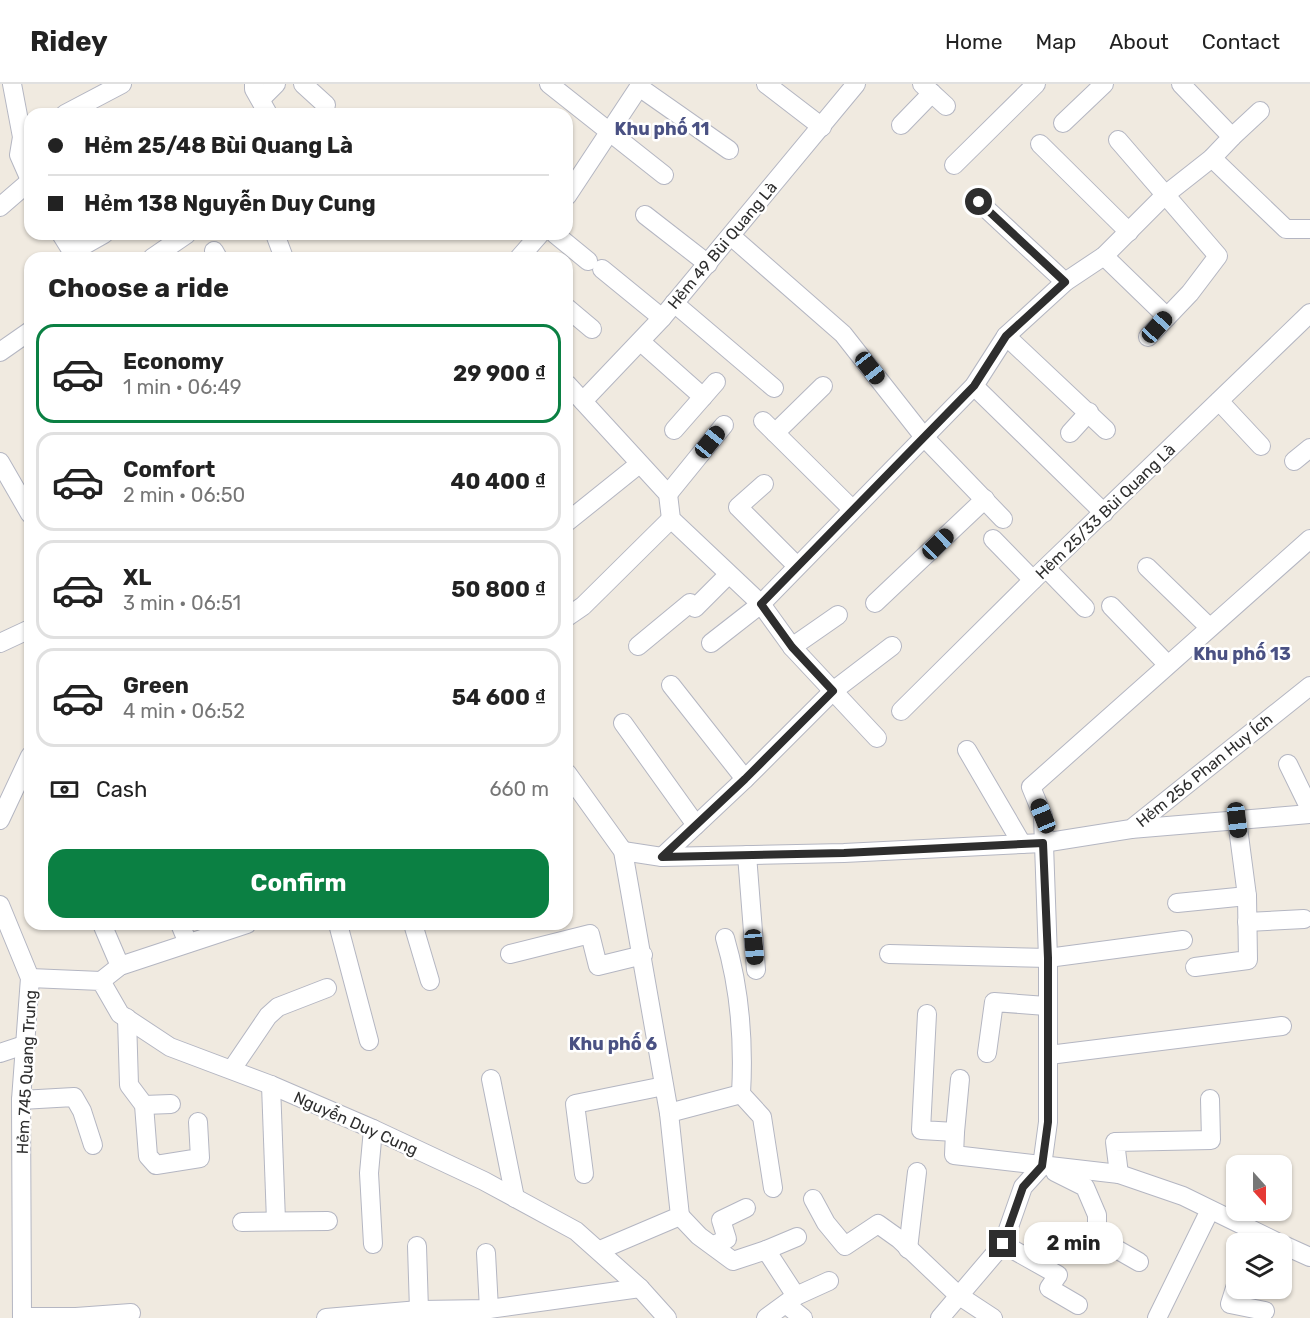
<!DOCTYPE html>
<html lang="en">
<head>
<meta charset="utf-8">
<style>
  :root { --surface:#fff; --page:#f2f2f2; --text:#222; --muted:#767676; --line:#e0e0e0; --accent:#0b8043 }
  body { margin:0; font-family:Rubik,sans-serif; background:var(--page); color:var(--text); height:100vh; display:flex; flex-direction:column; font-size:22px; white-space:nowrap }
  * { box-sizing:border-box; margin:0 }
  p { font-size:20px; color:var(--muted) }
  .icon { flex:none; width:33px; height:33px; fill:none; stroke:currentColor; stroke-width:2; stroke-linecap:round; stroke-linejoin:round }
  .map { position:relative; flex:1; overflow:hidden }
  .panel { position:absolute; left:24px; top:168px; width:549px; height:678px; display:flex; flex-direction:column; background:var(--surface); border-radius:18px; box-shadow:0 2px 4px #0004 }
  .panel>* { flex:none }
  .hud { position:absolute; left:24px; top:24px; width:549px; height:132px; border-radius:18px; box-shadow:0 2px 4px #0004; display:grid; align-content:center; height:132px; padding:0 24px; background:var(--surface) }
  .needle { width:39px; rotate:159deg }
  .tools { position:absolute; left:1226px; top:1071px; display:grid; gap:12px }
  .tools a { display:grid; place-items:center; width:66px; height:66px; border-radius:12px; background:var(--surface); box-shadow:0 2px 4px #0004; font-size:30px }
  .end { position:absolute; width:27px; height:27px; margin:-14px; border:8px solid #2e2e2e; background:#fff; box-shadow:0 0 0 3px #fff }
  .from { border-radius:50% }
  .bubble { position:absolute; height:42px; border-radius:18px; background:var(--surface); box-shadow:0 2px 4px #0004; font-size:20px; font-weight:700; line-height:42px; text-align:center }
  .car { position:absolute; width:18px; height:36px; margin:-18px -9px; border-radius:8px; box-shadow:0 0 4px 2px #0007; background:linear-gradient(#222 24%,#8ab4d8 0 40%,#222 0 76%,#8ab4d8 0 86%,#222 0) }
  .hud b { display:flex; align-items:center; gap:21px; height:57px; font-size:22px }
  .hud b+b { border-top:2px solid var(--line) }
  .hud i { width:15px; height:15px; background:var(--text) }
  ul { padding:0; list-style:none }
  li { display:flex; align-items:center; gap:18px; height:99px; margin:0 12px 9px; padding:0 12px; border:3px solid var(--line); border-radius:18px }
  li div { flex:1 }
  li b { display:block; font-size:22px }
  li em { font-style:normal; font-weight:700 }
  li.selected { border-color:var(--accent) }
  li>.icon { width:54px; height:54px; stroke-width:1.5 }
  h2 { padding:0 24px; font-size:27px; line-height:72px }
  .pay { display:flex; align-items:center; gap:15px; height:66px; padding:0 24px; font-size:22px }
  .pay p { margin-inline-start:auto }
  .action { display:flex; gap:12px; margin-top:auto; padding:12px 24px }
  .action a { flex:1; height:69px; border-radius:18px; background:var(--accent); color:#fff; font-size:24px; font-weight:700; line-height:69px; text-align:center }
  header { display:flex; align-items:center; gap:36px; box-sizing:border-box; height:84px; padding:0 30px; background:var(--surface); border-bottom:2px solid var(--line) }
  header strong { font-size:28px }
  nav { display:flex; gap:33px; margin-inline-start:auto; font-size:21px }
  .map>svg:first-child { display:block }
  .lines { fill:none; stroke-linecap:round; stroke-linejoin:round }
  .minor-casing { stroke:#b4b6c2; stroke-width:20 }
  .minor { stroke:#fff; stroke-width:18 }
  .route { stroke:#2e2e2e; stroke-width:8 }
  .labels { text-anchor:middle; stroke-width:5; stroke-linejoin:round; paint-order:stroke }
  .street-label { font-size:16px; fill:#2e2e2e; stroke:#fff }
  .neighbourhood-label { font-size:18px; font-weight:bold; fill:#4a5183; stroke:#fff }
</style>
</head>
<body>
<header>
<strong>Ridey</strong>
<nav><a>Home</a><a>Map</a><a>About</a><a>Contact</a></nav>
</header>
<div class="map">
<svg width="1310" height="1234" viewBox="0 0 1310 1234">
  <rect width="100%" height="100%" fill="#f0eae0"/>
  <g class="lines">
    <defs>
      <g id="minor">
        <path d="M12,0l10,53 -3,18 11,25"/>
        <path d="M254,0v5l14,25"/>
        <path d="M303,0l23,21"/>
        <path d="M549,0l115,91"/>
        <path d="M766,0l56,43"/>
        <path d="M922,0l24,22"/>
        <path d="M639,3l90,63"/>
        <path d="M261,15l15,-15"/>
        <path d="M65,30l57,-30"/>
        <path d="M1063,39l41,-39"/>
        <path d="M901,41l31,-32"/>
        <path d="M1232,53l28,-26"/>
        <path d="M1118,56l100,116 -28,37 -42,44"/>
        <path d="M1040,60l89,88"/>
        <path d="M1212,74l74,71h24"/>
        <path d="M954,81l82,-81"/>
        <path d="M567,112l74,-112"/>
        <path d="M979,118l86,80"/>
        <path d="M0,123l30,-26"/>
        <path d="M645,131l63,49"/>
        <path d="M61,150l15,24"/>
        <path d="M275,150l9,24"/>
        <path d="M555,150l33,27"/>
        <path d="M731,152l112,98 81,103 79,82"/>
        <path d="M214,167l4,7"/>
        <path d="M72,168l32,-18"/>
        <path d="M1104,172l63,61"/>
        <path d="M152,174l35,-24"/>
        <path d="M519,174l21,-24"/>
        <path d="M602,185l60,49"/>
        <path d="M674,219l100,85"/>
        <path d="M567,224l25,21"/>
        <path d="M1006,252l100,94"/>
        <path d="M641,258l62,55"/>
        <path d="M0,268l30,-21"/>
        <path d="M567,300l101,110 3,25 90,85 31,43 85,91"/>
        <path d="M974,302l130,127"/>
        <path d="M583,317l79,-83 194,-234"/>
        <path d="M1219,317l42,45"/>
        <path d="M763,337l89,88"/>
        <path d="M674,346l42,-48"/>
        <path d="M775,349l48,-47"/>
        <path d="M1070,349l19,-21"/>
        <path d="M1294,377l16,-13"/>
        <path d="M0,378l30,52"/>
        <path d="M764,400l-26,23 59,59"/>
        <path d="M668,410l56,-69"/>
        <path d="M567,438l71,-57"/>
        <path d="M993,455l40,41"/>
        <path d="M1147,483l62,60"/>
        <path d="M1046,484l39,40"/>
        <path d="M875,519l110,-104"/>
        <path d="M1111,522l56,58"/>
        <path d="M567,533l16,-11 88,-87"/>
        <path d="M0,559l30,-14"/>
        <path d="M711,559l50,-39 213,-218 32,-50 59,-54 39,-26 61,-61 47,-37 20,-21 -51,-53"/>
        <path d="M638,562l52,-43 5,5 33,-33"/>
        <path d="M792,563l46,-32"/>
        <path d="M671,601l74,94"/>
        <path d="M901,627l132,-131 277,-267"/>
        <path d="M623,639l73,102"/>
        <path d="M967,666l55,94"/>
        <path d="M1288,680l22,45"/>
        <path d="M567,689l56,78 46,262 11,103 -80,34"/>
        <path d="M0,736l30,-64"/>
        <path d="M1131,745l179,-15"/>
        <path d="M623,767l39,6 182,-4 199,-10 88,-14 179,-143"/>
        <path d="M747,771l9,115"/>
        <path d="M662,773l83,-78 88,-88 59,-45"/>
        <path d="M1177,819l70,-7"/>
        <path d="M0,821l30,73 -9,122 1,218"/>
        <path d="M1247,838l57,-3"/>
        <path d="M102,840l18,42"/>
        <path d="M180,840l8,19"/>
        <path d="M338,840l31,117"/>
        <path d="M413,840l17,57"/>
        <path d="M725,854c15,51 19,103 16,156l21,23 11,71"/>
        <path d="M510,870l80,-20 8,32 45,-11"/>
        <path d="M889,870l159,4 135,-18"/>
        <path d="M1195,883l53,-7 -1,-64 -10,-76"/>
        <path d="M30,894l71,3 19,33 50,33 101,38 102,44 111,52 92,50 64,57 27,30"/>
        <path d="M101,897l19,-15 127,-42"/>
        <path d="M927,930l-6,116 34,2 -1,23 165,19 64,22 98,48"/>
        <path d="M127,934l2,67 15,20 4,51 8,9 44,-7 -2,-36"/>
        <path d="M0,969l27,-9"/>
        <path d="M987,969l7,-51 52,4"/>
        <path d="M1049,971l233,-29"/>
        <path d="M232,985l36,-53 10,-9 49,-19"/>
        <path d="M491,995l24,119"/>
        <path d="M271,1001l5,136"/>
        <path d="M21,1016l53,-3 8,14 11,34"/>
        <path d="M144,1021l27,-1"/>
        <path d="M669,1029l72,-19"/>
        <path d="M373,1045l-4,44 4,71"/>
        <path d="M955,1048l5,-53"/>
        <path d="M1055,1088l30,15 12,28v23l42,24"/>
        <path d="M584,1090l-9,-70 89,-18"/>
        <path d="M1119,1090l-4,-32 96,-2 -1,-41"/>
        <path d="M813,1115l13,24 19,23 33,-22 21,15 59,56 35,23"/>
        <path d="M680,1132l19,20 34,25 33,-11 30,46"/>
        <path d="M242,1138l86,-1"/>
        <path d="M1003,1160l55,31 -9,13 29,17"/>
        <path d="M1281,1160l29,13"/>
        <path d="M714,1161l13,-6 -6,-19 25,-12"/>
        <path d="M417,1162l2,64"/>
        <path d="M908,1165l9,-77"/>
        <path d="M766,1166l31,-13"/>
        <path d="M486,1169l3,56"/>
        <path d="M1236,1201l-6,19 35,7"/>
        <path d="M787,1221l16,13"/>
        <path d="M22,1233h54l55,-4"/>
        <path d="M326,1234l93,-8 70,-1 151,-21"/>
        <path d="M766,1234l30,-22 33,-15"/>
        <path d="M940,1234l63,-74 20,-57 19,-21 6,-44v-164l-5,-142 -12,-29 279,-248"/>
        <path d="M1157,1234l53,-108"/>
      </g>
    </defs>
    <use href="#minor" class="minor-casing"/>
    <use href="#minor" class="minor"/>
  </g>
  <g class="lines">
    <path class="route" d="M979,118l86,80 -59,54 -32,50 -213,218 31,43 41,44 -88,88 -83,78 182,-4 199,-10 5,115v164l-6,44 -19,21 -20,57"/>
  </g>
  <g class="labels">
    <g class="street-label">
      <text transform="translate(722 161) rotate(-50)" y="6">Hẻm 49 Bùi Quang Là</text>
      <text transform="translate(1105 427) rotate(-44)" y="6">Hẻm 25/33 Bùi Quang Là</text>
      <text transform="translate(1204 686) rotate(-39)" y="6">Hẻm 256 Phan Huy Ích</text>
      <text transform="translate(26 988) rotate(-87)" y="6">Hẻm 745 Quang Trung</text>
      <text transform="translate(356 1039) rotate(24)" y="6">Nguyễn Duy Cung</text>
    </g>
    <g class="neighbourhood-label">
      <text x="662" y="51">Khu phố 11</text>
      <text x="1242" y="576">Khu phố 13</text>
      <text x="613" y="966">Khu phố 6</text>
    </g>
  </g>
</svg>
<div class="tools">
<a><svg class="needle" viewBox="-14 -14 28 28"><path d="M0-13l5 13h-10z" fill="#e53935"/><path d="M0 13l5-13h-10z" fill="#767676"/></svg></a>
<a><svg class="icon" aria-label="layers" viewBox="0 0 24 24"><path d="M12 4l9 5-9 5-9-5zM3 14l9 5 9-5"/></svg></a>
</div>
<i class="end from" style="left:979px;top:118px"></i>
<i class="end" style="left:1003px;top:1160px"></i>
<div class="bubble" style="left:1024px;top:1138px;width:99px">2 min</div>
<i class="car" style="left:1157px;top:243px;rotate:42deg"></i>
<i class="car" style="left:870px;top:284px;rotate:142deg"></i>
<i class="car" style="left:710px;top:358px;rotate:39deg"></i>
<i class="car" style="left:938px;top:460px;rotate:46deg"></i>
<i class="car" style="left:1043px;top:732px;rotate:338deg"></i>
<i class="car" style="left:1237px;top:736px;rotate:173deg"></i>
<i class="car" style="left:754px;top:863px;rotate:175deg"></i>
<div class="hud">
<b><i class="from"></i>Hẻm 25/48 Bùi Quang Là</b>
<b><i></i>Hẻm 138 Nguyễn Duy Cung</b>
</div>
<section class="panel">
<h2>Choose a ride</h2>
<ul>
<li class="selected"><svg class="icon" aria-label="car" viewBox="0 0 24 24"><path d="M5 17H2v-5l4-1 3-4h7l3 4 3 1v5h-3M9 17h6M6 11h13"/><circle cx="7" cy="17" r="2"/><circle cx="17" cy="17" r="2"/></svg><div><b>Economy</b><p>1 min · 06:49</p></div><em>29 900 ₫</em></li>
<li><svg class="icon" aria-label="car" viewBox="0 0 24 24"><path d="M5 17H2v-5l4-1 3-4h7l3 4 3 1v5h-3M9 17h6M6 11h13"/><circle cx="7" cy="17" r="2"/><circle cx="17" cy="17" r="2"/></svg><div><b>Comfort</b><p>2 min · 06:50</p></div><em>40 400 ₫</em></li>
<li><svg class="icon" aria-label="car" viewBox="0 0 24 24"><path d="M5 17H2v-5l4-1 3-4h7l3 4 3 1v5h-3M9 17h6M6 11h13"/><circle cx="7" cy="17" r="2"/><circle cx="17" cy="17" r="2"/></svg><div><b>XL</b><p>3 min · 06:51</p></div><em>50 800 ₫</em></li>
<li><svg class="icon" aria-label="car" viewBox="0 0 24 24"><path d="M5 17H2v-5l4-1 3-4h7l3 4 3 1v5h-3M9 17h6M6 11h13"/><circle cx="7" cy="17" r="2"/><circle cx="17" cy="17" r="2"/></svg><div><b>Green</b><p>4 min · 06:52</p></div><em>54 600 ₫</em></li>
</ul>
<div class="pay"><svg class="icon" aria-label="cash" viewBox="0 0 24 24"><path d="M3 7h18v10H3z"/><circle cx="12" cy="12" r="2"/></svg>Cash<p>660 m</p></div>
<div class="action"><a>Confirm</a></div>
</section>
</div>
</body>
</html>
